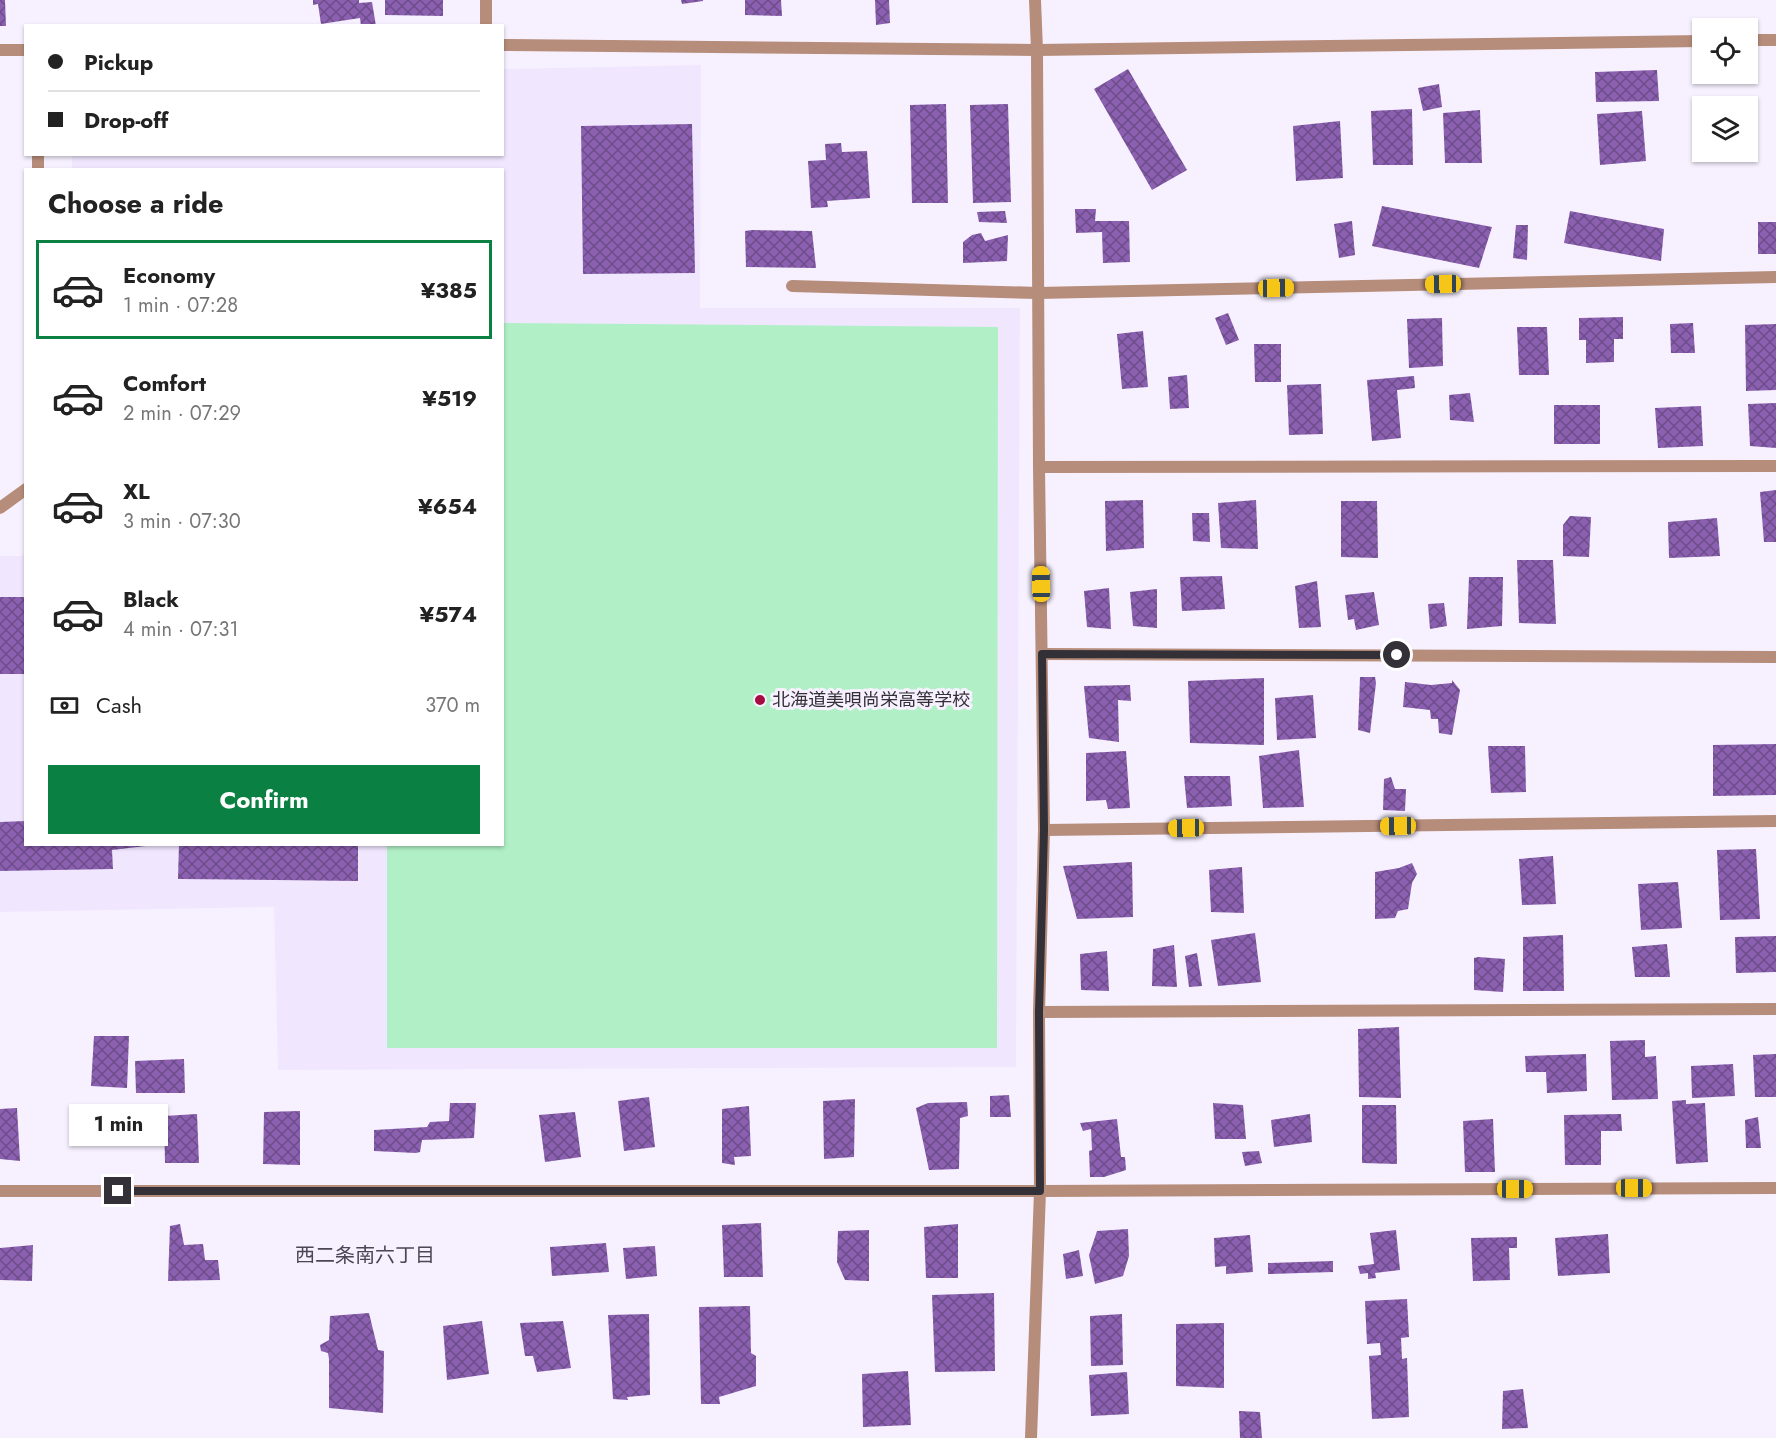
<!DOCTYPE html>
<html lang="en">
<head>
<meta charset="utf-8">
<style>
  :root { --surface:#fff; --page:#f6f6f6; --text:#222; --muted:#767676; --line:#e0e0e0; --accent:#0b8043 }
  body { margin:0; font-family:Jost,"Noto Sans JP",sans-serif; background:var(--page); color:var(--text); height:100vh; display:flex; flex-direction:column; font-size:22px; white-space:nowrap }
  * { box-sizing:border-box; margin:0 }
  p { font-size:20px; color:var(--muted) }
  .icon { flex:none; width:33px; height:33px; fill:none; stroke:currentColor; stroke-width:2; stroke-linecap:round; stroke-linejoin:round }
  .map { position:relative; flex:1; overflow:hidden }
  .panel { position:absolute; left:24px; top:168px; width:480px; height:678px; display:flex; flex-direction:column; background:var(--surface); border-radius:0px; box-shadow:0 2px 4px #0004 }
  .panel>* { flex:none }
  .banner { position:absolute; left:24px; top:24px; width:480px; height:132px; border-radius:0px; box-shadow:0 2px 4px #0004; display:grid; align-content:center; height:132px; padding:0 24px; background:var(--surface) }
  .fabs { position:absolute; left:1692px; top:18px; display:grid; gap:12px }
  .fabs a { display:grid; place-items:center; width:66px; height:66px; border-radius:0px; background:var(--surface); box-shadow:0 2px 4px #0004; font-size:30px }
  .end { position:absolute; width:27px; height:27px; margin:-14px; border:8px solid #333037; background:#fff; box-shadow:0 0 0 3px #fff }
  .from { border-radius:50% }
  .bubble { position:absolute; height:42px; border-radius:0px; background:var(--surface); box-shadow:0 2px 4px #0004; font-size:20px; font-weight:700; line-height:42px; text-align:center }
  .car { position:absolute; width:18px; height:36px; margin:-18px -9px; border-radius:8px; box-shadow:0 0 4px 2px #0007; background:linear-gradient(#f5c518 24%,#345 0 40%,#f5c518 0 76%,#345 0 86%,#f5c518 0) }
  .banner b { display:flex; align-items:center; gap:21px; height:57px; font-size:22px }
  .banner b+b { border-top:2px solid var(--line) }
  .banner i { width:15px; height:15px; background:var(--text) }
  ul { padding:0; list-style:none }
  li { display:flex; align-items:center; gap:18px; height:99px; margin:0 12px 9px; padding:0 12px; border:3px solid transparent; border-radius:0px }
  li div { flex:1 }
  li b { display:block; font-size:22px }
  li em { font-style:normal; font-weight:700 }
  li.active { border-color:var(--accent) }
  li>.icon { width:54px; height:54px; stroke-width:1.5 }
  h2 { padding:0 24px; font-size:27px; line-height:72px }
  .pay { display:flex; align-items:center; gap:15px; height:66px; padding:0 24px; font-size:22px }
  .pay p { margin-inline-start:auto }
  .button { display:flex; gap:12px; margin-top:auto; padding:12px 24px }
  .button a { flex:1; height:69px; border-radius:0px; background:var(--accent); color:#fff; font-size:24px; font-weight:700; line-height:69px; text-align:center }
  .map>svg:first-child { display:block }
  .built { fill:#f0e7ff }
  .garden { fill:#b1f0c7 }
  .building { fill:url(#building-cross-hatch) }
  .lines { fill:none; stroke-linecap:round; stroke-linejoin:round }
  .service { stroke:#b68c7a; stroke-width:12 }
  .minor { stroke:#b68c7a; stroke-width:12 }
  .route { stroke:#333037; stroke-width:8 }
  .poi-dot { fill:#a50c41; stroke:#f7f1ff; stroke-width:2 }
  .labels { text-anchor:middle; stroke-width:6; stroke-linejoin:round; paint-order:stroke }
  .poi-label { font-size:18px; fill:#333037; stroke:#f7f1ff; text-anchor:start }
  .neighbourhood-label { font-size:20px; fill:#4c4654; stroke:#f7f1ff }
</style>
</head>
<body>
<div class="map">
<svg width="1776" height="1438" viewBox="0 0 1776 1438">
  <defs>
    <pattern id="building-cross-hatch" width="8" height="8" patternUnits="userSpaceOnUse" patternTransform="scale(1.5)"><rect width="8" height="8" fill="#8b60b1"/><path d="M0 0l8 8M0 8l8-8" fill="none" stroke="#6c4c89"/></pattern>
  </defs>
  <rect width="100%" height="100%" fill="#f7f1ff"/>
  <path class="built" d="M701,65l-1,243h320l-4,759 -738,3 -4,-163 -274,5v-356h22l3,-4 1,292h476v-674h-430v-15l430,-1 1,-85z"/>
  <path class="garden" d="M503,323l495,4 -1,721h-610v-203l115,-1z"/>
  <g class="building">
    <path d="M0,0h5l1,26h-6z"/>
    <path d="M313,0h46v3l13,-1 4,24h-15l-1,-8 -39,6 -3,-20 -5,1z"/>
    <path d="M385,0h58v16l-58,-1z"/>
    <path d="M681,0h22v1l-21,3z"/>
    <path d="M745,0h36l1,16 -37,-1z"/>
    <path d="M875,0h14l1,23 -14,2z"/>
    <path d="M1128,69l59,101 -35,20 -58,-101z"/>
    <path d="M1657,70l2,31 -63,1 -1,-30z"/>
    <path d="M1439,84l3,23 -19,4 -5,-23z"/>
    <path d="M946,104l2,99h-36l-2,-98z"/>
    <path d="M1008,104l3,98 -38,1 -3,-98z"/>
    <path d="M1412,109l1,56h-40l-2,-54z"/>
    <path d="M1480,110l2,53h-37l-2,-50z"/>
    <path d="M1642,111l4,50 -46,4 -3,-51z"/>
    <path d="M1340,121l3,57 -47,3 -3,-55z"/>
    <path d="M692,124l3,149 -112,1 -2,-148z"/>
    <path d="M841,143l1,9 25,-1 3,47 -43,3 1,6 -17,1 -3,-47 18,-1 -1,-16z"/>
    <path d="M1382,206l110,21 -13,41 -107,-22z"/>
    <path d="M1075,209h21l-1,12h34l1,41 -27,1 -1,-31 -26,1z"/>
    <path d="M1005,211l2,12 -28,-1 -2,-10z"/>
    <path d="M1570,211l94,18 -3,32 -97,-18z"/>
    <path d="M1352,221l3,34 -16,3 -5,-34z"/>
    <rect x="1758" y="222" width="18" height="32"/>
    <path d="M1516,225h12l-1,35 -14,-2z"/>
    <path d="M752,230l60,1 4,37 -70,-1 -1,-36z"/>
    <path d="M981,233l4,8 23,-6 -1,26 -44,2v-21l9,-7z"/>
    <path d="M1228,313l11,27 -13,5 -11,-27z"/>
    <path d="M1623,317v22h-9v23l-28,1v-23h-7v-22z"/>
    <path d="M1442,318l1,48 -34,2 -2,-49z"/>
    <path d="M1693,323l2,30h-24l-1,-29z"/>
    <path d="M1776,324v66l-30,1 -1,-66z"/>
    <path d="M1517,327h30l2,48h-30z"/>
    <path d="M1143,331l5,56 -26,2 -5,-55z"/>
    <path d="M1254,344h27v38h-26z"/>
    <path d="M1187,375l2,33 -19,1 -2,-32z"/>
    <path d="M1414,376l1,12 -18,2 4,48 -29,3 -5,-61z"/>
    <path d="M1321,384l2,50 -34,1 -2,-50z"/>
    <path d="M1470,393l4,29 -24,-2 -1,-25z"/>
    <path d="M1776,403v45l-26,-2 -2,-42z"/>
    <rect x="1554" y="405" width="46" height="39"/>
    <path d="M1701,406l2,40 -45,2 -3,-40z"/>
    <path d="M1776,490v52h-12l-4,-50z"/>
    <path d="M1143,500l1,48 -38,3 -1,-50z"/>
    <path d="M1256,500l2,49 -37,-1 -3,-45z"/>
    <path d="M1341,501h36l1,57 -37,-1z"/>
    <path d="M1192,513h17l1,29 -17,-1z"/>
    <path d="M1570,516l21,1 -2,40 -26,-1v-31z"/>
    <path d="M1717,518l3,38 -51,2 -1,-36z"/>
    <path d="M1517,560h36l3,64 -37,-1z"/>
    <path d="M1222,576l3,33 -43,2 -2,-34z"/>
    <path d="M1469,577h34l-1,49 -35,3z"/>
    <path d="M1317,581l4,46 -22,1 -4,-42z"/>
    <path d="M1109,588l2,41 -24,-2 -3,-36z"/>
    <path d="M1157,589v39l-24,-2 -3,-34z"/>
    <path d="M1374,592l5,33 -23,5 -2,-11 -6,1 -3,-25z"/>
    <rect x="0" y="597" width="26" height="77"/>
    <path d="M1444,603l3,23 -17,3 -2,-25z"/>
    <path d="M1360,677h15l1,6 -6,50 -12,-3z"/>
    <path d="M1264,678v67l-74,-2 -2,-62z"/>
    <path d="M1452,680l8,10 -8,45 -13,-2 -1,-14h-7l-1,-9 -27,-3 2,-25 26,3 21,-2z"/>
    <path d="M1130,685l1,16 -13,-1 1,42 -30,-4 -5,-52z"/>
    <path d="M1313,695l3,43 -39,2 -2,-42z"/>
    <path d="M1776,744v51l-63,1v-51z"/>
    <path d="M1488,746h37l1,46 -35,1z"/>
    <path d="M1299,750l5,57 -41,1 -4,-52z"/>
    <path d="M1126,751l4,57 -22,1 -2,-9 -20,1v-48z"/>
    <path d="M1184,776h46l2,30 -45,2z"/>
    <path d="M1391,777l4,12h11l-1,22 -22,-1 1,-31z"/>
    <path d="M26,821v23l120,2 -34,4 1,19 -113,2v-49z"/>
    <path d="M179,844h179v37l-180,-2z"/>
    <path d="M1756,849l4,70 -40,1 -3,-70z"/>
    <path d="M1553,856l3,48 -34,1 -3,-46z"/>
    <path d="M1132,862l1,55 -56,2 -14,-53z"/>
    <path d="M1412,863l5,11 -5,9 -4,26 -10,2 -3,7 -20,1v-47l24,-4z"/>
    <path d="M1242,867l2,46 -33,-1 -2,-42z"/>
    <path d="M1678,882l4,46 -41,2 -3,-46z"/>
    <path d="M1255,933l6,49 -43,4 -7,-46z"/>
    <path d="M1563,935l1,56h-41v-54z"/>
    <path d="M1776,936v36l-40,1 -1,-36z"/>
    <path d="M1667,944l3,33h-35l-3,-30z"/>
    <path d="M1174,945l3,42 -25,-1 1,-37z"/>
    <path d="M1107,951l2,40 -28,-1 -1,-36z"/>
    <path d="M1197,953l5,33 -13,1 -4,-31z"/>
    <path d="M1478,957l27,2 -2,33 -29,-2v-32z"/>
    <path d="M1399,1027l2,71 -42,-1 -1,-68z"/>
    <path d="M94,1036h35l-2,52 -36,-2z"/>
    <path d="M1645,1040v17l11,-1 2,43 -46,1 -2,-59z"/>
    <path d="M1586,1054l1,37 -40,2 -1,-21h-20l-1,-16z"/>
    <path d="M1776,1054v43h-21l-2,-42z"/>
    <path d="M184,1059l1,34h-49l-1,-32z"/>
    <path d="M1733,1064l2,32 -43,2 -1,-32z"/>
    <path d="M1009,1095l2,22h-21v-21z"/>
    <path d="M649,1097l6,50 -31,4 -6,-50z"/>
    <path d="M855,1099l-1,58 -30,2 -1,-58z"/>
    <path d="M1686,1100v4l19,-1 3,59 -32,2 -4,-63z"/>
    <path d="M967,1102l1,14 -8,2 -1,51 -30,1 -13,-62 12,-5z"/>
    <path d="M450,1103h26l-2,35 -52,2 -2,12 -4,1 -42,-2v-21l53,-3 3,-5 19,-1z"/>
    <path d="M1213,1103l30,2 3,34h-31z"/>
    <path d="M1362,1105h34l1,59 -35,-1z"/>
    <path d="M749,1106l2,50 -17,1 1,8 -13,-2v-54z"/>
    <path d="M17,1108l3,53 -20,-2v-50z"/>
    <path d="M300,1111v54l-37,-1 1,-52z"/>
    <path d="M575,1112l6,45 -36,5 -6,-47z"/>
    <path d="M197,1114l2,49h-34l-1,-47z"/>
    <path d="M1310,1114l2,28 -38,5 -3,-27z"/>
    <path d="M1621,1114l1,17h-21v34h-36l-1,-50z"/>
    <path d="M1758,1117l3,31h-15l-1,-28z"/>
    <path d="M1117,1119l4,38h4l1,13 -22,7h-14l-1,-26 3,-1 -1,-21 -8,2 -3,-8z"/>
    <path d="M1493,1119l2,53h-30l-2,-51z"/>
    <path d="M1259,1151l3,12 -17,3 -3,-14z"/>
    <path d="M761,1223l2,54h-39l-2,-52z"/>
    <path d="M180,1224l4,21 19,-1 2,16h13l2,20 -52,1 2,-55z"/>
    <path d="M958,1224v54h-32l-2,-51z"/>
    <path d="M1128,1229l1,27 -6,20 -28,8 -6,-29 8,-24z"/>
    <path d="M869,1230v51l-24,-1 -8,-18 1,-31z"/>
    <path d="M1396,1230l4,40 -25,3 1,5 -8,1v-6l-8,1 -2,-8 16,-2 -4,-31z"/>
    <path d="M1608,1234l2,39 -52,3 -3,-38z"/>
    <path d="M1250,1235l3,37 -27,2v-8l-11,1 -1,-29z"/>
    <path d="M1517,1237v11h-8l1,32 -37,1 -2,-43z"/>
    <path d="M606,1243l3,29 -57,4 -2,-29z"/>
    <path d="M33,1245l-1,36 -32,-1v-32z"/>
    <path d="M655,1246l2,30 -31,3 -3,-31z"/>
    <path d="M1079,1250l4,26 -17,3 -3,-25z"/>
    <path d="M1333,1261v11l-65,2v-11z"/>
    <path d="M994,1293l1,78 -60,1 -3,-77z"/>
    <path d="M1407,1299l2,38 -8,1 1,21 5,-1 2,59 -37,2 -3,-63 12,-1 -1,-12 -13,1 -2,-43z"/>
    <path d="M750,1306l1,47 5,3v30l-37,11 1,7h-19l-2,-97z"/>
    <path d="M369,1313l9,37 6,1 -1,62 -54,-5v-49l-1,-6 -7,-2 -1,-6 9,-5 1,-24z"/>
    <path d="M649,1314l1,81 -23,2 1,3 -15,-1 -5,-84z"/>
    <path d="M1122,1314l1,51 -32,1 -1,-50z"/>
    <path d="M482,1321l7,53 -42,6 -4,-54z"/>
    <path d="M563,1321l8,47 -34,4 -4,-16h-8l-5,-33z"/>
    <path d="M1224,1323v65l-48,-2v-62z"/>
    <path d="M908,1371l3,54 -48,2 -1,-53z"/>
    <path d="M1127,1372l2,42 -38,2 -2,-41z"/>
    <path d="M1523,1389l5,39 -26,1 1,-38z"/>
    <path d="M1239,1411l21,1 2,26h-22z"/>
  </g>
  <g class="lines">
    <g class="service">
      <path d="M38,170v-16"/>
      <path d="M0,508l26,-19"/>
    </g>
    <g class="minor">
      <path d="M486,26v-26"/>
      <path d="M1748,40h28"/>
      <path d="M502,45l535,5 665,-9"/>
      <path d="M0,50h26"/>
      <path d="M792,286l246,7 738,-16"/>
      <path d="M1039,467l737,-1"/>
      <path d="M1042,654l734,3"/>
      <path d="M1044,830l732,-9"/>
      <path d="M1039,1012l737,-3"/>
      <path d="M0,1191h1040l736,-3"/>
      <path d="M1031,1438l9,-247 -1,-179 5,-182 -5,-363 -2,-417 -2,-50"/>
    </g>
  </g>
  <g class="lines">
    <path class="route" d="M118,1191h922l-1,-179 5,-182 -2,-176 355,1"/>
  </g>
  <circle class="poi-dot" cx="760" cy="700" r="6"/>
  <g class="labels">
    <g class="poi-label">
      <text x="772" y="706">北海道美唄尚栄高等学校</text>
    </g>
    <g class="neighbourhood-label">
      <text x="365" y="1262">西二条南六丁目</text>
    </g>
  </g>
</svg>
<div class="fabs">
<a><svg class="icon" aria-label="locate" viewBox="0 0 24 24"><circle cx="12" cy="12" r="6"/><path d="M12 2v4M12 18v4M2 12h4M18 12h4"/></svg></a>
<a><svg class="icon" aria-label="layers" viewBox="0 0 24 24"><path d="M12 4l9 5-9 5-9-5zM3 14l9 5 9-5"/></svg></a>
</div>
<i class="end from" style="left:1397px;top:655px"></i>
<i class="end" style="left:118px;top:1191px"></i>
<div class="bubble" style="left:69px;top:1104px;width:99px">1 min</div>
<i class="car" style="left:1443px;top:284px;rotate:269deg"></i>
<i class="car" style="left:1276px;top:288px;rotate:89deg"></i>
<i class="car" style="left:1041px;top:584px;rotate:359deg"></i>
<i class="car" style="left:1398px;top:826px;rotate:269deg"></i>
<i class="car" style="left:1186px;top:828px;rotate:269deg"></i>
<i class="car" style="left:1634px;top:1188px;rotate:90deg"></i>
<i class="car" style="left:1515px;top:1189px;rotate:90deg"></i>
<div class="banner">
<b><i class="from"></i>Pickup</b>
<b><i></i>Drop-off</b>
</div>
<section class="panel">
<h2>Choose a ride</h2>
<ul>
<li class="active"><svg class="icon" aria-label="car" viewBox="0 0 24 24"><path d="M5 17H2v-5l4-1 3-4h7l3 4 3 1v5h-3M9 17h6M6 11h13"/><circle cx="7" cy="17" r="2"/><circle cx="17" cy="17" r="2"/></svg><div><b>Economy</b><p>1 min · 07:28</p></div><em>¥385</em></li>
<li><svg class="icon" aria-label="car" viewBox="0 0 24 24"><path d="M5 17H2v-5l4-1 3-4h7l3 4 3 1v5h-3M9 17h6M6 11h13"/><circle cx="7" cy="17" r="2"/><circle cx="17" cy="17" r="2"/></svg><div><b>Comfort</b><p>2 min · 07:29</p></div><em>¥519</em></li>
<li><svg class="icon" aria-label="car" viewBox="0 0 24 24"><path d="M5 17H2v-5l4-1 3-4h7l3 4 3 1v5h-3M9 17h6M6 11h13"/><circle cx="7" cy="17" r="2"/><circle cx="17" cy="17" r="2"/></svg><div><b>XL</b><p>3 min · 07:30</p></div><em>¥654</em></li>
<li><svg class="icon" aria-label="car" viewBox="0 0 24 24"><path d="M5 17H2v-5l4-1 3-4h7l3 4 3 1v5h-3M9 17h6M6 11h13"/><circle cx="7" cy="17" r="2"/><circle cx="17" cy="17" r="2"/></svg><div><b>Black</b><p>4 min · 07:31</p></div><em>¥574</em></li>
</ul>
<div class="pay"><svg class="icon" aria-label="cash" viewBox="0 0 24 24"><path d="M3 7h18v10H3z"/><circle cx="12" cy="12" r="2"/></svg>Cash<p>370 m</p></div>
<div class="button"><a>Confirm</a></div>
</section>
</div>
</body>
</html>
